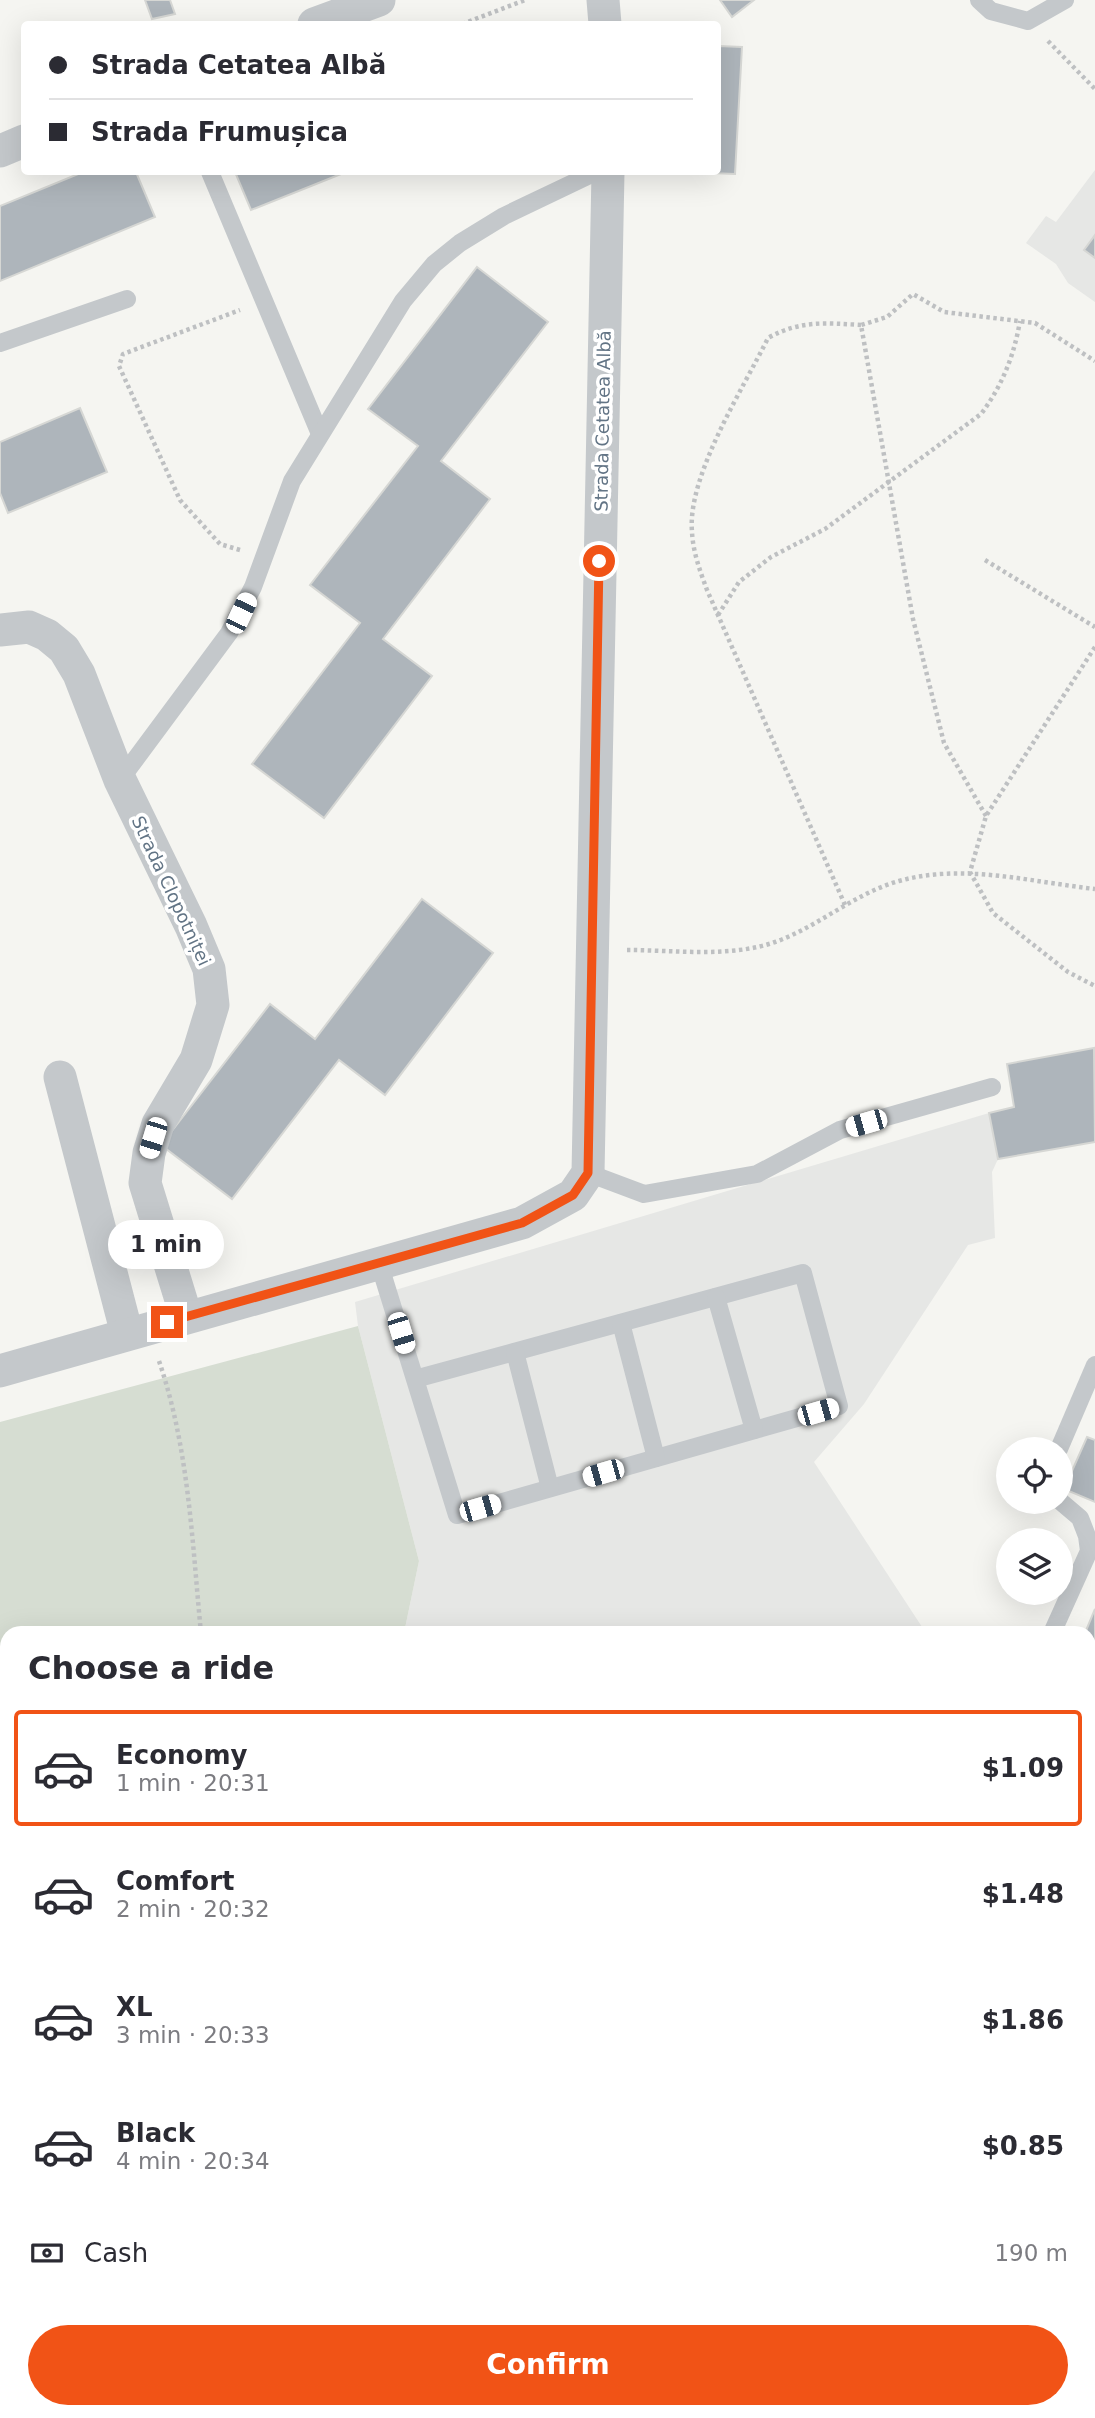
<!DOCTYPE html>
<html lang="en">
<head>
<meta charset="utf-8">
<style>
  :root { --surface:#fff; --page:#f7f7f7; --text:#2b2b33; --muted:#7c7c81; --line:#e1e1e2; --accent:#f15316 }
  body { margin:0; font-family:"DejaVu Sans",sans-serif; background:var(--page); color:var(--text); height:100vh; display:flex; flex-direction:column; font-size:26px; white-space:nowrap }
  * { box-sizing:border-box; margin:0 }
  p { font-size:23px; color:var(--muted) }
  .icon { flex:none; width:38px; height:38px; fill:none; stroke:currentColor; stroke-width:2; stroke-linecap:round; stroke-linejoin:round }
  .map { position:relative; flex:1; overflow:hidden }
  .panel { position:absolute; left:0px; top:1626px; width:1096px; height:793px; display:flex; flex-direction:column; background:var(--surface); border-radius:21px 21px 0 0; box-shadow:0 7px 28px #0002 }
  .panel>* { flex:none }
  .banner { position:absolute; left:21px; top:21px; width:700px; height:154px; border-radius:7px; box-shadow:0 7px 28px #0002; display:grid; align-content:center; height:154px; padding:0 28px; background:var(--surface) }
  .controls { position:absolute; left:996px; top:1437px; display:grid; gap:14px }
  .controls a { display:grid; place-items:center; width:77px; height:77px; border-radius:50%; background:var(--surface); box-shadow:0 7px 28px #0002; font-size:35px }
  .end { position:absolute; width:32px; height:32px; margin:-16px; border:9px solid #f15316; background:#fff; box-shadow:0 0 0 4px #fff }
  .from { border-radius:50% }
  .bubble { position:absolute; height:49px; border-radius:24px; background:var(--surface); box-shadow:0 7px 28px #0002; font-size:23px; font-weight:800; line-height:49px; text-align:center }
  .car { position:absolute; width:21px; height:42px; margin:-21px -10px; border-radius:9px; box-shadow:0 0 5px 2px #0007; background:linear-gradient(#fff 24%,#345 0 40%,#fff 0 76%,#345 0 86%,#fff 0) }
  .banner b { display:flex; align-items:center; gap:24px; height:66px; font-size:26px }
  .banner b+b { border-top:2px solid var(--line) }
  .banner i { width:18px; height:18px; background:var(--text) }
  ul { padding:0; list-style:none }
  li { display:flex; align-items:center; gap:21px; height:116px; margin:0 14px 10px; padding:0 14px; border:4px solid transparent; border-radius:7px }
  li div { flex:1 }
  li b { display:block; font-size:26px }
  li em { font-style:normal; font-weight:800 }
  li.current { border-color:var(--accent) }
  li>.icon { width:63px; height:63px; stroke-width:1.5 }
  h2 { padding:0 28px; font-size:32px; line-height:84px }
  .pay { display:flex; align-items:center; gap:18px; height:77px; padding:0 28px; font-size:26px }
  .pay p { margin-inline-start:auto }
  .button { display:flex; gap:14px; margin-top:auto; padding:14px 28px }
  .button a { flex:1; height:80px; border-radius:42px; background:var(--accent); color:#fff; font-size:28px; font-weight:800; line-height:80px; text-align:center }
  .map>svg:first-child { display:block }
  .built { fill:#e6e7e5 }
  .green { fill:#d6ddd2 }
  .building { fill:#aeb5bb; stroke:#d6d7d4; stroke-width:2 }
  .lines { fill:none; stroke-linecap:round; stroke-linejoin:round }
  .primary-casing { stroke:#b7bbbf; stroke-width:42 }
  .path { stroke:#bec0c2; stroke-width:4.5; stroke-dasharray:3.5 3.5; stroke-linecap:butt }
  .service { stroke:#c4c8cb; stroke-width:18 }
  .minor { stroke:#c4c8cb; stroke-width:33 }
  .primary { stroke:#fff; stroke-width:38 }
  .route { stroke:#f15316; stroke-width:9 }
  .labels { text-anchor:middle; stroke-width:7; stroke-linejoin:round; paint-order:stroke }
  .street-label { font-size:18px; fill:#627485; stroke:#fff }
</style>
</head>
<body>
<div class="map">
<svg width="1095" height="2418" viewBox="0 0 1095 2418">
  <rect width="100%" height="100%" fill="#f5f5f1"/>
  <g class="built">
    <path d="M1095,170v132l-27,-19 -12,-19 -30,-21 20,-27 10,6z"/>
    <path d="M989,1113l9,46 -6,13 3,66 -27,7 -104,159 -50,58 112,171h-522l15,-72 -61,-235 -3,-24z"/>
    <path d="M762,2412h135l-3,6h-118z"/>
  </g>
  <g class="green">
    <path d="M358,1326l61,235 -15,72h-397v71l-7,-13v-269z"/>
    <path d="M76,2412h420l-2,6h-422z"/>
  </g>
  <g class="building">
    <path d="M145,0h25l5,14 -23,5z"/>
    <path d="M720,0h34l-22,17z"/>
    <path d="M718,46l24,1 -7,127 -50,-2h33z"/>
    <path d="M83,172h53l19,45 -155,64v-75z"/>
    <path d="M235,172h111l-95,38z"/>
    <path d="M1095,235v23l-11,-8z"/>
    <path d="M477,267l71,55 -107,139 49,38 -107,140 49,37 -108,142 -72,-54 108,-141 -50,-38 108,-139 -50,-37z"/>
    <path d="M80,408l27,64 -99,41 -8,-20v-51z"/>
    <path d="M422,899l71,54 -108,142 -46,-35 -107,139 -71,-54 109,-141 45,35z"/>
    <path d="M1094,1048l1,94 -97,17 -9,-46 25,-6 -7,-43z"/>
    <path d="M1087,1437l8,3v62l-31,-13z"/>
    <path d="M1095,1609v101l-7,-3v-74h-3z"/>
    <path d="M1088,1892l7,3v62l-7,15z"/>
    <path d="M0,2014l7,13v144l-7,4z"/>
    <path d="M0,2374l7,5v33h9l-4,6h-12z"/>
  </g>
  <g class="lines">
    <defs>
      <g id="primary">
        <path d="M1088,2272l7,-15"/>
        <path d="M1024,2418l3,-6"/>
      </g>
    </defs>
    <use href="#primary" class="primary-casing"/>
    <g class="path">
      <path d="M462,24l63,-24"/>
      <path d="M1048,41l47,48"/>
      <path d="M240,550l-20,-6 -40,-44 -61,-134 4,-12 117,-44"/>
      <path d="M985,560l110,67"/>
      <path d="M718,615l21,-33 32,-25 54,-28 156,-115c21,-28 33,-58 39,-93"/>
      <path d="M1095,647l-109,169 -16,56 23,41 75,59 27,14"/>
      <path d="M986,816l-42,-73 -31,-124 -52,-294 26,-8 26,-23 31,18 91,11 60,38"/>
      <path d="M845,905l-138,-315c-7,-19 -14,-38 -15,-58 -5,-56 51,-143 76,-194 32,-18 58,-15 93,-13"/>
      <path d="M627,950c47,0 103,8 148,-8 43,-15 80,-49 124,-61 64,-18 132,1 196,8"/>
      <path d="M159,1361c30,88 33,180 42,272"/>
      <path d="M1088,2074l7,-16"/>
      <path d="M283,2412l1,6"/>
      <path d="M948,2418l3,-6"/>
    </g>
    <g class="service">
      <path d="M979,0l12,11 37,10 37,-21"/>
      <path d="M210,172l110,262"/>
      <path d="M0,343l127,-44"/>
      <path d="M120,780l109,-147 24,-46 39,-106 111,-180 31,-37 26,-21 44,-27 92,-44"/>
      <path d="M588,1173l56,21 113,-20 83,-44 152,-43"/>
      <path d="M379,1263l78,252 382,-109 -36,-133 -388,106"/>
      <path d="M716,1297l38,133"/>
      <path d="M621,1323l35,135"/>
      <path d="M515,1352l35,136"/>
      <path d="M1059,1449l36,-84"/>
      <path d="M1052,1633l37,-82 -2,-15 -7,-18 -20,-17"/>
      <path d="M1088,1730l7,3"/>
      <path d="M1088,1839l7,4"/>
      <path d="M0,1883l7,-4"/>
      <path d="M0,2215l7,10"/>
      <path d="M0,2302l7,12"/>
      <path d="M837,2412l11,6"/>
      <path d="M54,2418l3,-6"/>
    </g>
    <g class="minor">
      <path d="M603,0l2,24"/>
      <path d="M314,24l65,-24"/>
      <path d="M0,151l24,-10"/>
      <path d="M0,630l29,-3 18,8 17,14 15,25 41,106 71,146 18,43 4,36 -17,55 -38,64 -9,29 -4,30 41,133"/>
      <path d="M60,1077l67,257"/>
      <path d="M0,1371l522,-148 51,-28 15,-22 20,-1001"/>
    </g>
    <use href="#primary" class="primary"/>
  </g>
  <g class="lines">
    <path class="route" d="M167,1322l355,-99 51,-28 15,-22 11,-612"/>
  </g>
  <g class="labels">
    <g class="street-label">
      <text transform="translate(603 421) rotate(-89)" y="6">Strada Cetatea Albă</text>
      <text transform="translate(171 891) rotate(65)" y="6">Strada Clopotniței</text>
    </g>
  </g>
</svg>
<div class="controls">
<a><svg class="icon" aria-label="locate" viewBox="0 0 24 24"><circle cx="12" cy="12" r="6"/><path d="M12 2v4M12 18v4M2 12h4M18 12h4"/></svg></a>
<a><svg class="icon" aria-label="layers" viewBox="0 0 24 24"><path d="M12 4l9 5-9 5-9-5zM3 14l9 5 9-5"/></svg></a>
</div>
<i class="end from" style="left:599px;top:561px"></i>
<i class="end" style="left:167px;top:1322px"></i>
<div class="bubble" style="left:108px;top:1220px;width:116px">1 min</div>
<i class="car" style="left:241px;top:613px;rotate:25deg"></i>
<i class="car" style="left:866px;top:1123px;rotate:254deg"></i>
<i class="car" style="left:153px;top:1138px;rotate:197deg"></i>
<i class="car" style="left:401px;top:1333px;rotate:163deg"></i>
<i class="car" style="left:818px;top:1412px;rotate:74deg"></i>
<i class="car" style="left:603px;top:1473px;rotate:254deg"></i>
<i class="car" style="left:480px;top:1508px;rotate:74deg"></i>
<div class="banner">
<b><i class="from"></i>Strada Cetatea Albă</b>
<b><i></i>Strada Frumușica</b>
</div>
<section class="panel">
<h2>Choose a ride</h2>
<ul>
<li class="current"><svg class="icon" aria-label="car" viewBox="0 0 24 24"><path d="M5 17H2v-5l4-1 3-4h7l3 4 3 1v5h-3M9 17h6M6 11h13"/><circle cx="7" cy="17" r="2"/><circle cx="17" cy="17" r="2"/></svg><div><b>Economy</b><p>1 min · 20:31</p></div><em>$1.09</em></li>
<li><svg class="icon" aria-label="car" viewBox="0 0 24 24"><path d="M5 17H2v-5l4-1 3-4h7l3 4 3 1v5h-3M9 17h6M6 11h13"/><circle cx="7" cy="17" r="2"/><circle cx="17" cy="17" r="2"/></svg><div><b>Comfort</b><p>2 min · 20:32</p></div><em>$1.48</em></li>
<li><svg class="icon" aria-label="car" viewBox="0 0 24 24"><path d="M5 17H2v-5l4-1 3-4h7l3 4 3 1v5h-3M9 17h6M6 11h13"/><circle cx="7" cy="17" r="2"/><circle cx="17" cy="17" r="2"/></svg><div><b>XL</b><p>3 min · 20:33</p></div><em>$1.86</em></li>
<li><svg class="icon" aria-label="car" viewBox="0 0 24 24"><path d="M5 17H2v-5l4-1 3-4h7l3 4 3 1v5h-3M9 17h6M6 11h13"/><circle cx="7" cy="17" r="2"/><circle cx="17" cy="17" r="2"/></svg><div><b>Black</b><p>4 min · 20:34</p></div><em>$0.85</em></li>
</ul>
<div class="pay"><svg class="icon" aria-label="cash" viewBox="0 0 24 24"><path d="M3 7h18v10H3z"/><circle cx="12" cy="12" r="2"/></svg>Cash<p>190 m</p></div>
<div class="button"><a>Confirm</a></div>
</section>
</div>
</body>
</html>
